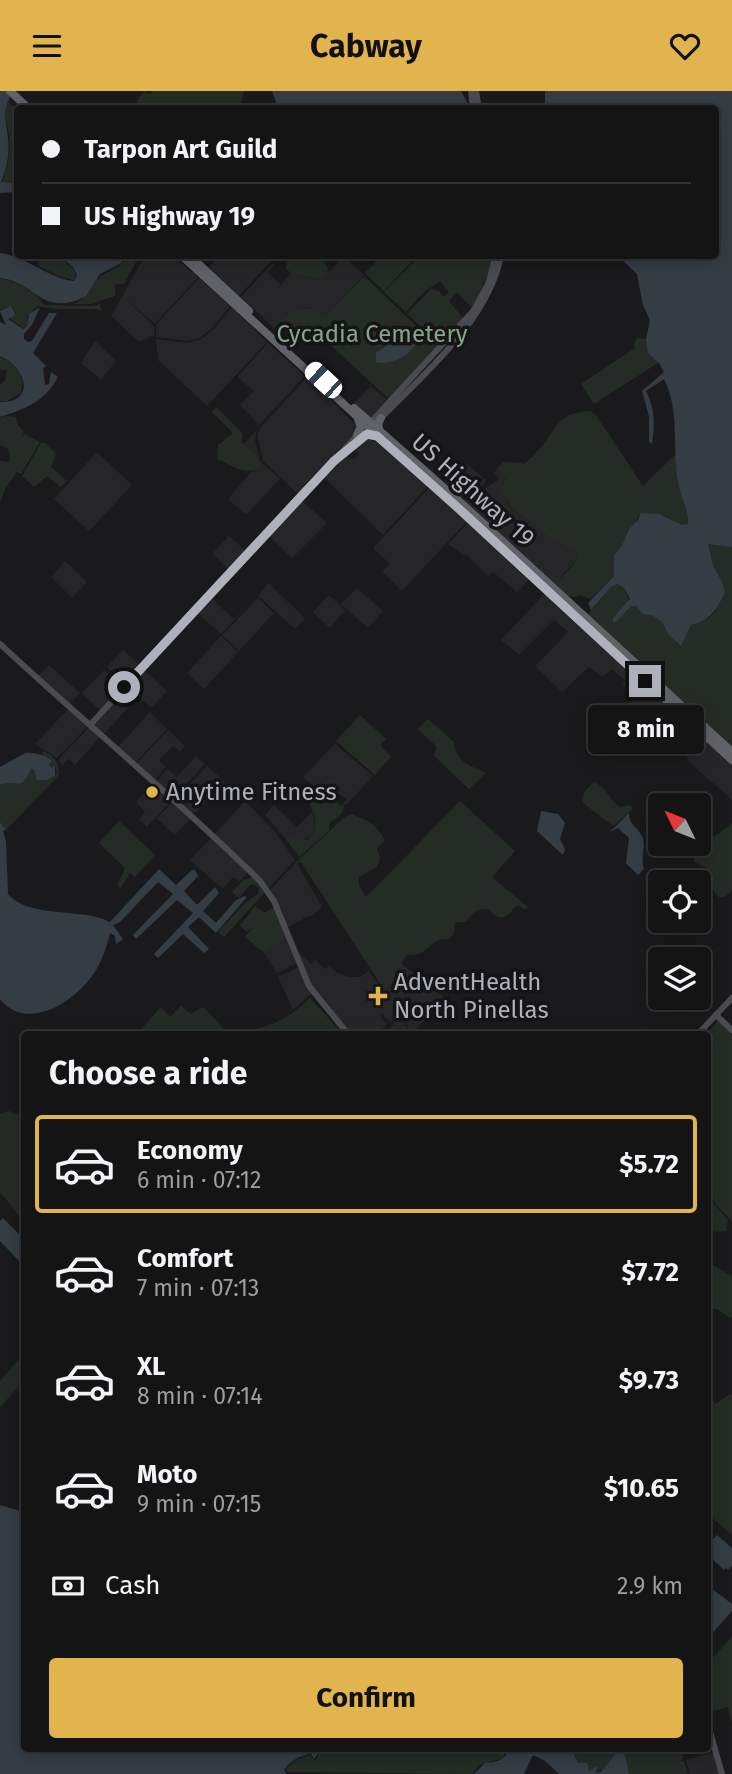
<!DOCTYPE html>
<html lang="en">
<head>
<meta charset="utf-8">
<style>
  :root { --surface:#141415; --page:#1d1d1e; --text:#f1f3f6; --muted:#9d9ea0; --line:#333334; --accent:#e1b44d }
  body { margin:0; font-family:"Fira Sans",sans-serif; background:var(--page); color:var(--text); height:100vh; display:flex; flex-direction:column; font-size:26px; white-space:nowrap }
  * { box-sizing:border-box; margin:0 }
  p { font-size:23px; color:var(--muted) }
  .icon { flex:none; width:38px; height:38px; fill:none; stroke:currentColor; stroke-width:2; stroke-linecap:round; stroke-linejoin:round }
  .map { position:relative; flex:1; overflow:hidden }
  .panel { position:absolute; left:21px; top:940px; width:690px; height:721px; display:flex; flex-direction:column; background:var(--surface); border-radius:7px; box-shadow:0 4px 18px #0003,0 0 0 2px var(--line) }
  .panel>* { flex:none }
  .guide { position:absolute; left:14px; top:14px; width:705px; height:154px; border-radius:7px; box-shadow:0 4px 18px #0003,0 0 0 2px var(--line); display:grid; align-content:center; height:154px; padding:0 28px; background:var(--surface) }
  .needle { width:46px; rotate:313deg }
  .fabs { position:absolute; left:648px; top:702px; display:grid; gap:14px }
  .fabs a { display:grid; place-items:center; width:63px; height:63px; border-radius:7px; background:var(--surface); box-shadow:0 4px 18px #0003,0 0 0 2px var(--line); font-size:35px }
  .end { position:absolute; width:32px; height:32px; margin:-16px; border:9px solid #aeb1ba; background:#111; box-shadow:0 0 0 4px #111 }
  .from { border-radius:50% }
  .bubble { position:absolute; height:49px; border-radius:7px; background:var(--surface); box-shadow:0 4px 18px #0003,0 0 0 2px var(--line); font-size:23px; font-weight:700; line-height:49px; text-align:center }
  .car { position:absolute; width:21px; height:42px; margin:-21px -10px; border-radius:9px; box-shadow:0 0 5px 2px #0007; background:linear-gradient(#fff 24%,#345 0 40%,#fff 0 76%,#345 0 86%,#fff 0) }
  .guide b { display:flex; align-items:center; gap:24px; height:66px; font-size:26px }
  .guide b+b { border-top:2px solid var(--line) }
  .guide i { width:18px; height:18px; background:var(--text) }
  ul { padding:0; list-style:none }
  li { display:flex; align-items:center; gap:21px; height:98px; margin:0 14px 10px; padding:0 14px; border:4px solid transparent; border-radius:7px }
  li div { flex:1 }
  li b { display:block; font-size:26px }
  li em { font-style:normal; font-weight:700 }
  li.active { border-color:var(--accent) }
  li>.icon { width:63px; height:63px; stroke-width:1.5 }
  h2 { padding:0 28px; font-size:32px; line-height:84px }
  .pay { display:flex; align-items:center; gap:18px; height:77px; padding:0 28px; font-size:26px }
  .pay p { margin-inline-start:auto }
  .button { display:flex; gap:14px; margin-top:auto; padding:14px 28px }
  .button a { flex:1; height:80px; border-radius:7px; background:var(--accent); color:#111; font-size:28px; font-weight:700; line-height:80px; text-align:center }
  header { display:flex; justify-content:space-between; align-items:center; height:91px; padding:0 28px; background:var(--accent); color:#111; font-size:32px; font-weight:700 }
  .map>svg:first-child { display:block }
  .built { fill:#262629 }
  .green { fill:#252c26 }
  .water { fill:#353d44 }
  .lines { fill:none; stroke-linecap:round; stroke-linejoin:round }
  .secondary { stroke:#4a4b51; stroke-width:6 }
  .trunk { stroke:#606268; stroke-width:8 }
  .route { stroke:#aeb1ba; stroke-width:9 }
  .poi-dot { fill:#e1b44d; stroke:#151517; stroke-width:2.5 }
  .labels { text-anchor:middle; stroke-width:7; stroke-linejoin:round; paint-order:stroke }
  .park-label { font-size:24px; fill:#87a38a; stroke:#151517 }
  .street-label { font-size:24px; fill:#aeb1ba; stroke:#151517 }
  .poi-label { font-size:24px; fill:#aeb1ba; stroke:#151517; text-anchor:start }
</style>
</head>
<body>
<header><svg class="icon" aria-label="menu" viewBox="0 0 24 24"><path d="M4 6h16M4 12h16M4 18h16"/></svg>Cabway<svg class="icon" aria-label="heart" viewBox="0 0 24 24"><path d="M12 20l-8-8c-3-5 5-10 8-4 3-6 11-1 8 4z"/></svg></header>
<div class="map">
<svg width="732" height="1683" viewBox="0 0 732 1683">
  <rect width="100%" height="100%" fill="#1a1a1c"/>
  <g class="built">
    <path d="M145,165h28l25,21 -43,47 -31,-27 30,29v9l-15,7 -28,-26z"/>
    <path d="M219,165h46l6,5 -32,35 -30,-29z"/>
    <path d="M344,165l68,65 -48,-46 -40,43 -9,-6 -3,2v-4l-4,-2 -11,2 -11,5 -5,5 1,7 -5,4 -36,-34 32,-34 1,1 -6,9 13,12 10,-12 31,6 5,-9 3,1z"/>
    <path d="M199,187l31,28 -18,22 -12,10 -13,3 -31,-4v-12z"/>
    <path d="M232,216l35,35 -60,64 -49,-46 -2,-21 31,4 14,-4 13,-10z"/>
    <path d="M95,250l21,20 -15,19 -20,-17z"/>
    <path d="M268,252l37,33 -46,49 -19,-20 14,-14 -17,-14z"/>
    <path d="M307,286l51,50 -5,8 -48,49 -5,12 -37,-35 -6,-26 4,-8z"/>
    <path d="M370,295l17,14 -17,17 -17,-12z"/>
    <path d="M257,338l-2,12 6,21 19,17 -34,36 -18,-16 23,-27 4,-1 6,-8 -6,-10 -11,-9z"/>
    <path d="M368,344l60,51 -45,49 -59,-58 28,-27 -5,9h8l4,-5 -6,-5z"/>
    <path d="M97,361l35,33 -43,46 -35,-32z"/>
    <path d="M466,372l16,14 -20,21 -16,-14z"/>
    <path d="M497,378l9,10 -4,6 7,20 44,36 7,2 19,11 -2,6 -14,14 -5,15 -94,-89 20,-22 2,3 -16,17 30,-19 -6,-6z"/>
    <path d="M430,396l38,33 -66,71 -20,-20 8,-7 -17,-16z"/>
    <path d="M301,409l26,23 -35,35 -24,-23z"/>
    <path d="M469,430l61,58 -13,13 -24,-20 -5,4 -21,-21h-4l-15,-11z"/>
    <path d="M229,445l19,17 -17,18 -19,-17z"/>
    <path d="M65,470l22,21 -15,16 -21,-21z"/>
    <path d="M268,492l37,35 -10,11 -37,-33z"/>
    <path d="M357,497l26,23 -15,17 -27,-24z"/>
    <path d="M545,502l87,79 -8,8 -12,-11 -9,8 -14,-10 -27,25 -27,-26 33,-34 -14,-12 -35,35 -18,-15z"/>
    <path d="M329,504l16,15 -15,18 -17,-16z"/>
    <path d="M210,506l24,22 20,-20 -33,35 -25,-22z"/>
    <path d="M258,507l16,15 -35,38 -17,-16z"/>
    <path d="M221,545l17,16 -34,37 -17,-16z"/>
    <path d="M123,559l19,17 -16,17 -19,-17z"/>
    <path d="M49,574l31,28 -11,11 -32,-27z"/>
    <path d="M143,578l24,22 -16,17 -24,-22z"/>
    <path d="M104,579l19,17 -22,24 -19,-18z"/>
    <path d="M634,582l98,91v36l-45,-40 1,-2 -17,-16 -2,1 -42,-38 8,-9 -13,-11z"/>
    <path d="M125,598l11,10 -32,35 -12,-10z"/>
    <path d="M70,616l20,17 -33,34 -22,-14z"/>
    <path d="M150,621l17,17 -32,34 -17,-16z"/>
    <path d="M91,634l11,10 -27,30 -6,-6 -7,6 -3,-6z"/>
    <path d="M168,639l17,16 -5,5 -7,-5 -14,14 7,7 -12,14 -18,-17z"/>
    <path d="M335,653l38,32 -27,29 -3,-2 4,-4 -17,-10 -5,8 -22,-20z"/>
    <path d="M196,665l9,8 -32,35 -18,-17 13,-13 9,8z"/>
    <path d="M207,675l18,16 -33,34 -17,-16z"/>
    <path d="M154,692l18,17 -25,27 -8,-7 6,-8 -9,-10z"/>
    <path d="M173,710l18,17 -16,17 -18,-16 -9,9z"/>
    <path d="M245,710l30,31 20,28 -27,29 -55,-53z"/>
    <path d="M274,714l23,22 16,-16 2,17 -4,9 -8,3 -11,-1 -3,-3 -3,3 -21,-24z"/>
    <path d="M212,746l37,34 -9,10 -7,-4 -10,12 -33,-29z"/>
    <path d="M299,768l2,4h-4l3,6 22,38 -9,8 -8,3 -3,-2 1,3 -17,9 -17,-37z"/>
    <path d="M285,844l12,28 -20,10 -12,-19 6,-7 10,-4z"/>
    <path d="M297,860l14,13 4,-4 10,9 4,-3 7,6 12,5h12l9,-6 15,22 19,-22 1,-5 42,32 -34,35 -15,-21 14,22h-28l11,-10v-3h-5l-7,-7 -2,2 7,8 -10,10h-25l-38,-43z"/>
    <path d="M299,876l13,26 -19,17 -15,-33z"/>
    <path d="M715,1661l6,22h-31l-4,-14z"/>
  </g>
  <g class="green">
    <path d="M144,0l5,3 5,-3h90l-4,17h-79l-20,-5 6,5h-7l-3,-7z"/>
    <path d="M9,11l8,8v72l-15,1c5,-13 9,-31 7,-46 -1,-13 -6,-20 -3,-34z"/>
    <path d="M36,165h22l15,12 3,7 -2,5c-12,-1 -26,-9 -36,-15l2,-6z"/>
    <path d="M126,165h13l-15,28h-9v12l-25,8h-16c16,-10 14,-14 25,-26 10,-10 18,-5 27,-22z"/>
    <path d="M287,165h31l10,11 -1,6 -5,6 -31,-6 -5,-4z"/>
    <path d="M382,165h35l-33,35 -19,-18z"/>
    <path d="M420,165h66l6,7 -19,46 -16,-17 -8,9 14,17 -23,26 -33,-30 24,-25 8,2 4,5 4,-1 1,-4 -8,-10 -16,11 -18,20 -22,-20z"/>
    <path d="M364,185l73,70 -48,53 -75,-69 -3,3 -10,-7 -5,5 -8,1 -7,-5v-7c7,-8 21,-14 32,-10l-1,3 3,-2 9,7z"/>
    <path d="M0,188c15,1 37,14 44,26l48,1 8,-2 1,7 -3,-2h-42l-19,-3 -10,10v9l-4,3 -14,-10 8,-3 -5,-9 -12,4z"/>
    <path d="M637,247l10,1 11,24 -64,41 -13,-20 54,-36 -1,-4z"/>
    <path d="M0,266c16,7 26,19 21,36l-14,8h-7v-16l5,-5 2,-11 -7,2z"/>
    <path d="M216,316l27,27 -2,8 14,11 6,11 -2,5c-14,6 -29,-4 -42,-10l1,-14 15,-12 -21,-21z"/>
    <path d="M590,320l6,4 47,71 34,-33 12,72h-7l-42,-12 -24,61 -26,25 -11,-4 -3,2 -8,-1 -10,-7c1,-16 17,-20 21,-35l-19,-11 -7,-2 -44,-36v-4l-10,-9 7,-13 -9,-10 6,-7 20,1v2c7,-6 14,-13 20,-20 16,-22 17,-32 47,-34z"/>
    <path d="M6,325l10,1 1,7 7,8 -3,6 4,-4 15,8 -19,32 -4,-2 -12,17 -5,13v-41l8,1 2,-3 -2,-10 -8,-4v-27z"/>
    <path d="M41,352h4l11,11 -5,13 16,14 -6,6 -14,-11 -13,11 -12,-11z"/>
    <path d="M708,452l24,4v201l-145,-132 24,-29 7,-3 7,5 4,12 6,1 28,21 16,22 12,-20 19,-8 6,-6 9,-18 -2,-9 -10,-19z"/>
    <path d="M360,624l26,24 -6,6 11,12 -16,18 -39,-34z"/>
    <path d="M428,628l26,23c1,20 17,24 32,31l-17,16 -36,-34 3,-4v-5l-18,-17z"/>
    <path d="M44,660c10,5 17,13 14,25l-54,56v-4l-4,-6v-37c19,-6 20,8 31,-16h3l3,11 17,-3 3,-5 -2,-6 -3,2 -3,-4 3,-2 -10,-7z"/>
    <path d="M594,691c11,4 16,19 26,25l11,-2 1,5 -19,16 -31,-24 2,-10z"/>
    <path d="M311,700h6l8,7 2,-3 5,1 9,10 2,-3c4,9 -5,14 -13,19l-1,9 -30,26 -13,-18 3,-3 4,3 14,1c15,-11 7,-30 -1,-43z"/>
    <path d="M460,710l55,50 -23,26 36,30 -3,3 -7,-5c-12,11 -15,19 -29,5 -11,-3 -17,3 -23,12h-10c-3,5 0,11 -5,15 -7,6 -4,0 -12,3 -12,5 -15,18 -31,14l-7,9 3,3 -1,4 -18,21 -86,-132 46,-42 7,-3c18,9 21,6 33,26l-8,8 3,11 -3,8 -18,10v8l7,12z"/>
    <path d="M119,730l36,34 -20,22 -5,-4 -10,16 -3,-4 8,-17 -26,-25z"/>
    <path d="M732,732v67l-7,7h-6l-10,-11 2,-9 -2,-7 -14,-8 -3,-14 7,-7 18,-6z"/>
    <path d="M252,786l15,13 -43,47 -6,-5 27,-29 13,-9 1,-6 -5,-4 -4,1 -11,13 -7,-6 10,-11z"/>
    <path d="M255,815l9,7 8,-5 4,2 9,25 -4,8 -10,4 -6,7 -20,-17 9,-11 -7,6 -7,-6z"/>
    <path d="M310,907l33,36h-101c30,-9 46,-14 68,-36z"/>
    <path d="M181,915l10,8 12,-7 26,27h-92l24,-27 9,10z"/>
    <path d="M718,930l14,12v188l-15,-15 -10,-17 -1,-155z"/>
    <path d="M9,1020l15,7v103l-24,-29v-78z"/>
    <path d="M707,1105l21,24 -2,11 -16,1 -3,16z"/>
    <path d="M707,1171l25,14v43l-15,-10h-7l-3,3z"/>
    <path d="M21,1266l3,3v21l-24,26v-26z"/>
    <path d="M707,1299l8,14 17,-11v142l-25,-22z"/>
    <path d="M732,1546v86l-4,-16 -18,5 -3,-6v-42z"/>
    <path d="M323,1657h182l1,1 -3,9 -24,7 -7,9 -186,-2 1,-5 12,-8 11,-4 5,6z"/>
    <path d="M569,1657h111l3,11 -3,2h4l4,13h-59l-3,-16 -5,-8c-10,5 -13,19 -24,23l1,-6 -9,4 -2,-2 2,-6 -10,1 -6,-14z"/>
  </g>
  <g class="water">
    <path d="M0,0h15c-15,18 -9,25 -7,47 2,14 -1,31 -7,44l16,1v9l-17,1z"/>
    <path d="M272,0h189l9,17h-192z"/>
    <path d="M545,0h187v456l-24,-3 5,21 10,19 2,9c-8,17 -15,27 -34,32l-10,21 -13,-12 -5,-11 -11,-8 -9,-1 -7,-8h-5l-15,16h-3v-4l17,-19 -5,-10 -7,-5 -7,3 -20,23 -3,-7 26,-27v-21l8,-9 7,-17 10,-10 1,-6 19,1 23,11 6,-1c1,-15 -8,-28 -10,-42 -6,-34 2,-72 -14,-103l-18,12c9,17 9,34 6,53l-3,-2v-26l-7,-25 22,-19 -5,-9 -11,-10 -2,-14 4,-19 -7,-15 -6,-31 -19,-18 98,-1v-146l-167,-1 -4,-6z"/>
    <path d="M0,162c26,3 49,26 74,28l3,-6 -4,-8 -13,-11h42l6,4h4l5,-4h8l-4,7 -21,11 -14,22c-44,23 -51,-15 -86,-18z"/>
    <path d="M11,215l5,9 -8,4 15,10 4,-3 2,-12 11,-7 -8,18 -8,9v5l4,3 4,-1 17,-28h8l-24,40 13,13 -3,3 2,16 4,-1 2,-12 7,5c-12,24 -33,32 -58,40v-15c37,1 26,-35 0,-46v-34l6,3 -6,-14z"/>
    <path d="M415,241l4,4c-5,18 -26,30 -43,26v-9l14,-10z"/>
    <path d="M25,662c10,-1 19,2 27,8l-3,4 3,3 3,-3v11l-9,4h-9l-3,-10 -3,-1c-11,24 -12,10 -31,16v-18z"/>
    <path d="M541,720l17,3 7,9 -5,16 5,10 -2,6 -26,-24z"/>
    <path d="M629,722c-1,12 11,15 14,26 3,10 -3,19 1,30l-6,6 -12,-12 3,-25 -11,-10 -8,4z"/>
    <path d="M0,731l5,7 -2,2 3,10 2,53c20,25 74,13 102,28l49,-53 17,16 16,-15h3l3,6 -14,15 12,13h2l17,-17 4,6 -16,18 13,12 20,-23 9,-4 1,2 -30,35 -17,-16 -11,10 21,22 -5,4 -21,-19 -25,24 -4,-4 39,-41 -16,-13 -41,39 -3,-4 40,-41 -15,-12 -38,40 -7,3 10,14 -7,5 -1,-8 -5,-3c-3,13 -7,25 -14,37 -18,30 -68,64 -96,29z"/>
    <path d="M3,1127l21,21v27l-24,-25v-20z"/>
    <path d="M0,1414l24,7v236h298l-8,11 -3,-5c-10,1 -21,7 -27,16l2,4h-286z"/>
    <path d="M717,1444l15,13v18l-4,4 -2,-2 -2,2 -17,-16v-8z"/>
    <path d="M707,1494l25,19v7l-25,28z"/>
    <path d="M507,1657l65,1 6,14h10l1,8 9,-5 -2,6 3,1c9,-6 12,-18 22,-23l5,8 3,16h-70l-14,-13 -12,-6 -9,19h-50l11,-11c11,-1 16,-2 23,-10z"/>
  </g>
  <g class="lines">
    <g class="secondary">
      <path d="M471,0l2,18"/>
      <path d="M476,0l3,18"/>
      <path d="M382,326c43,-44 108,-99 119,-162"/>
      <path d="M368,334l106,-115 14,-26 8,-29"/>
      <path d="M0,553c86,80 177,155 260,237l14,20 35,85 39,48"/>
      <path d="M91,633l269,-292"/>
      <path d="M716,924l16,15"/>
      <path d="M698,943l34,-36"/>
      <path d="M707,1630l15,53"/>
    </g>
    <g class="trunk">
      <path d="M10,0l19,18"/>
      <path d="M181,164l551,505"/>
      <path d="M189,164l60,56"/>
      <path d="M354,317l106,94 272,250"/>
      <path d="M380,341l-2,-8 3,-6"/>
      <path d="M357,344l4,-8 -3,-8"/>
    </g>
  </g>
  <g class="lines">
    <path class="route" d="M124,596l210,-226 33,-27 10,2 79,70 189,175"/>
  </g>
  <g class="poi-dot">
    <circle cx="152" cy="701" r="7"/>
    <path d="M374.5 894.5h7v7h7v7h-7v7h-7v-7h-7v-7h7z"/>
  </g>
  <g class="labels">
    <g class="park-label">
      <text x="372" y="251">Cycadia Cemetery</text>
    </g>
    <g class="street-label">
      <text transform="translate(473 399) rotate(42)" y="8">US Highway 19</text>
    </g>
    <g class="poi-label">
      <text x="166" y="709">Anytime Fitness</text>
      <text x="394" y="899">AdventHealth<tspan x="394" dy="28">North Pinellas</tspan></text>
    </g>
  </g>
</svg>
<div class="fabs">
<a><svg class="needle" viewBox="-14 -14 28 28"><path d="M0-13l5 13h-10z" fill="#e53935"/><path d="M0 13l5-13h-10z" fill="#9d9ea0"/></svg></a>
<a><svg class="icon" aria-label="locate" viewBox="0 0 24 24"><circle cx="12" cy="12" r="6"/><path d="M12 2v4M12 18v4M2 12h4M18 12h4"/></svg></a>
<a><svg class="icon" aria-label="layers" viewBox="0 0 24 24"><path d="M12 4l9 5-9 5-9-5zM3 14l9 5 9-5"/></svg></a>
</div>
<i class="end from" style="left:124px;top:596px"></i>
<i class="end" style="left:645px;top:590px"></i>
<div class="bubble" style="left:588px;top:614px;width:116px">8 min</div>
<i class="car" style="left:323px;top:289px;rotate:313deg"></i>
<div class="guide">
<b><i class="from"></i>Tarpon Art Guild</b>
<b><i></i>US Highway 19</b>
</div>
<section class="panel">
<h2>Choose a ride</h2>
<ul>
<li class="active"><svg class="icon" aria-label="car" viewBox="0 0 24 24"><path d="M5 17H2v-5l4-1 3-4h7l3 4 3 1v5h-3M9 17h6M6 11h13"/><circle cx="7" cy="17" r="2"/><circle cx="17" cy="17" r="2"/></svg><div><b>Economy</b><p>6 min · 07:12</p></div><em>$5.72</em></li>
<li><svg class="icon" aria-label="car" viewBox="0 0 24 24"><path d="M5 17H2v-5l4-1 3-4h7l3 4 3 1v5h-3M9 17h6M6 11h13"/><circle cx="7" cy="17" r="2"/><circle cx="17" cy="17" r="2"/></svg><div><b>Comfort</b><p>7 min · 07:13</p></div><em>$7.72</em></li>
<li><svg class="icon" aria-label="car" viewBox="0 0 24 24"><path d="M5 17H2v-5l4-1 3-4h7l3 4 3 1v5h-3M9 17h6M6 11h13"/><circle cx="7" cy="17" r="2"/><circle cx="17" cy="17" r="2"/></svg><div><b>XL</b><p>8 min · 07:14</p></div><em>$9.73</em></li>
<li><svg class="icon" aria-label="car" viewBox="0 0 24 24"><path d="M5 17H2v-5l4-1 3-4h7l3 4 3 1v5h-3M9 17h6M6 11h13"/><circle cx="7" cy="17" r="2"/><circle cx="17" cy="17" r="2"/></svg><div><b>Moto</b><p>9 min · 07:15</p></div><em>$10.65</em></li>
</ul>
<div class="pay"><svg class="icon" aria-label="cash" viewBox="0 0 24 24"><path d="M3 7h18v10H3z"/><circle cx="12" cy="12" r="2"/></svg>Cash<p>2.9 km</p></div>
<div class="button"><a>Confirm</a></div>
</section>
</div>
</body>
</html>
